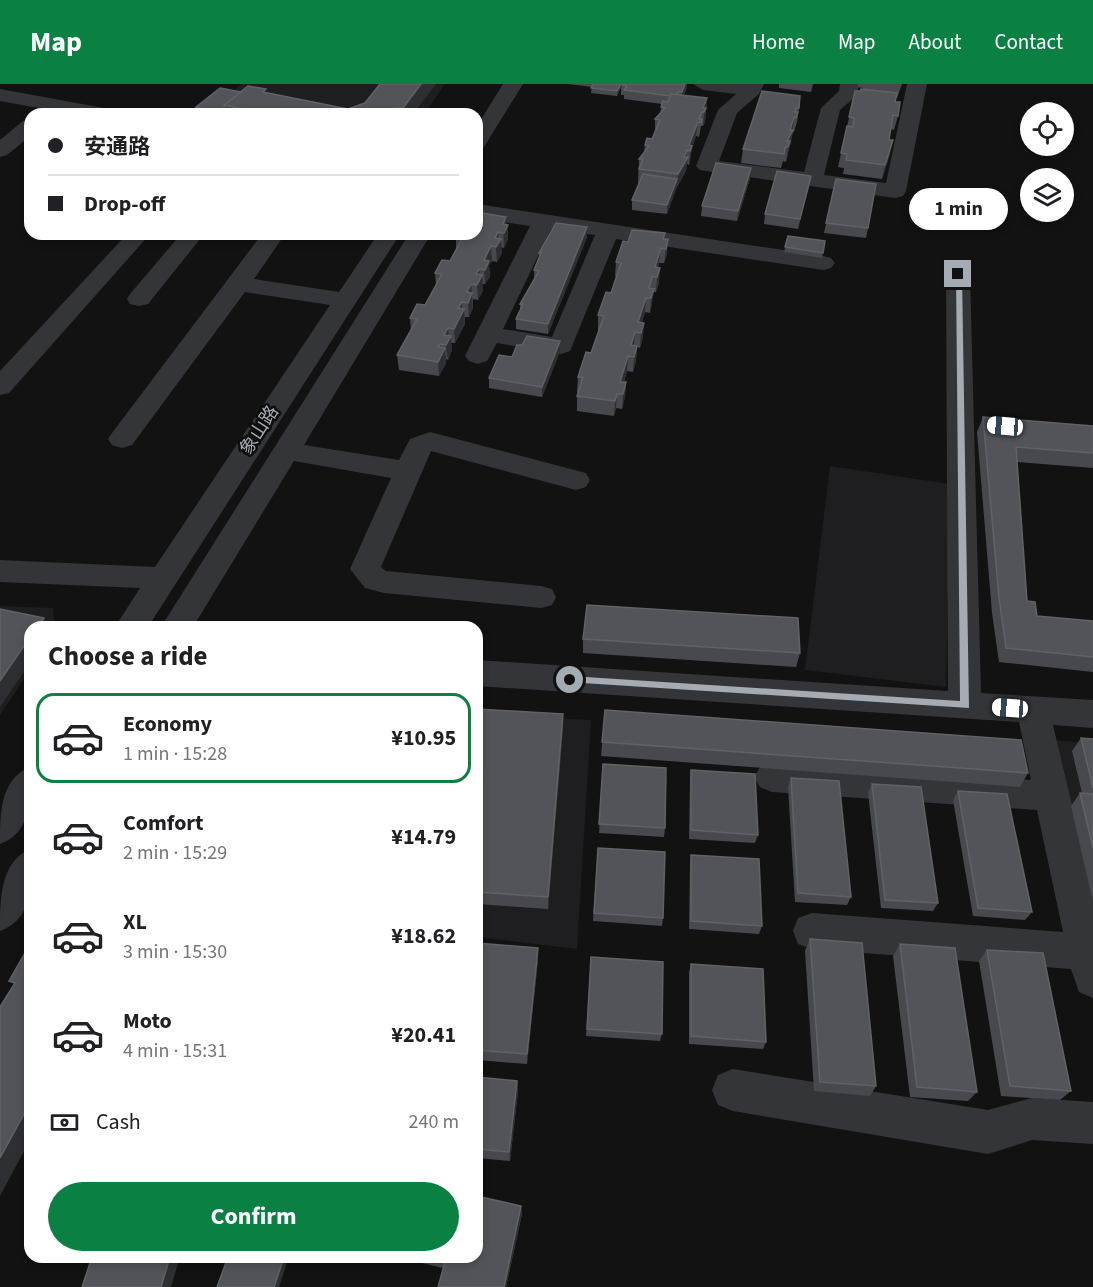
<!DOCTYPE html>
<html lang="en">
<head>
<meta charset="utf-8">
<style>
  :root { --surface:#fff; --page:#f6f6f6; --text:#202124; --muted:#757577; --line:#e0e0e0; --accent:#0b8043 }
  body { margin:0; font-family:"Source Sans 3","Noto Sans SC",sans-serif; background:var(--page); color:var(--text); height:100vh; display:flex; flex-direction:column; font-size:22px; white-space:nowrap }
  * { box-sizing:border-box; margin:0 }
  p { font-size:20px; color:var(--muted) }
  .icon { flex:none; width:33px; height:33px; fill:none; stroke:currentColor; stroke-width:2; stroke-linecap:round; stroke-linejoin:round }
  .map { position:relative; flex:1; overflow:hidden }
  .drawer { position:absolute; left:24px; top:537px; width:459px; height:642px; display:flex; flex-direction:column; background:var(--surface); border-radius:18px; box-shadow:0 3px 9px #0003 }
  .drawer>* { flex:none }
  .top-card { position:absolute; left:24px; top:24px; width:459px; height:132px; border-radius:18px; box-shadow:0 3px 9px #0003; display:grid; align-content:center; height:132px; padding:0 24px; background:var(--surface) }
  .buttons { position:absolute; left:1020px; top:18px; display:grid; gap:12px }
  .buttons a { display:grid; place-items:center; width:54px; height:54px; border-radius:50%; background:var(--surface); box-shadow:0 3px 9px #0003; font-size:30px }
  .end { position:absolute; width:27px; height:27px; margin:-14px; border:8px solid #a4abb3; background:#111; box-shadow:0 0 0 3px #111 }
  .from { border-radius:50% }
  .bubble { position:absolute; height:42px; border-radius:21px; background:var(--surface); box-shadow:0 3px 9px #0003; font-size:20px; font-weight:700; line-height:42px; text-align:center }
  .car { position:absolute; width:18px; height:36px; margin:-18px -9px; border-radius:8px; box-shadow:0 0 4px 2px #0007; background:linear-gradient(#fff 24%,#345 0 40%,#fff 0 76%,#345 0 86%,#fff 0) }
  .top-card b { display:flex; align-items:center; gap:21px; height:57px; font-size:22px }
  .top-card b+b { border-top:2px solid var(--line) }
  .top-card i { width:15px; height:15px; background:var(--text) }
  ul { padding:0; list-style:none }
  li { display:flex; align-items:center; gap:18px; height:90px; margin:0 12px 9px; padding:0 12px; border:3px solid transparent; border-radius:18px }
  li div { flex:1 }
  li b { display:block; font-size:22px }
  li em { font-style:normal; font-weight:700 }
  li.selected { border-color:var(--accent) }
  li>.icon { width:54px; height:54px; stroke-width:1.5 }
  h2 { padding:0 24px; font-size:27px; line-height:72px }
  .pay { display:flex; align-items:center; gap:15px; height:66px; padding:0 24px; font-size:22px }
  .pay p { margin-inline-start:auto }
  .button { display:flex; gap:12px; margin-top:auto; padding:12px 24px }
  .button a { flex:1; height:69px; border-radius:36px; background:var(--accent); color:#fff; font-size:24px; font-weight:700; line-height:69px; text-align:center }
  header { display:flex; align-items:center; gap:36px; box-sizing:border-box; height:84px; padding:0 30px; background:var(--accent); color:#fff }
  header strong { font-size:28px }
  nav { display:flex; gap:33px; margin-inline-start:auto; font-size:21px }
  .map>svg:first-child { display:block }
  .built { fill:#1e1e20 }
  .lines { fill:none; stroke-linecap:round; stroke-linejoin:round }
  .minor { fill:#333538; fill-rule:evenodd }
  .wall { fill:#48494e }
  .shaded-wall { fill:#2e2f32 }
  .building { fill:#525459; stroke:#5f6267; stroke-width:1.5 }
  .route { fill:#a4abb3 }
  .labels { text-anchor:middle; stroke-width:5; stroke-linejoin:round; paint-order:stroke }
  .street-label { font-size:18px; fill:#a4abb3; stroke:#0d0d0e }
</style>
</head>
<body>
<header>
<strong>Map</strong>
<nav><a>Home</a><a>Map</a><a>About</a><a>Contact</a></nav>
</header>
<div class="map">
<svg width="1093" height="1203" viewBox="0 0 1093 1203">
  <rect width="100%" height="100%" fill="#121213"/>
  <g class="built">
    <path d="M241,0h204l-21,30h-226l26,-22 7,2z"/>
    <path d="M830,382l120,18 -4,203 -141,-17z"/>
    <path d="M0,522l53,2 2,19h-25v43l-30,45z"/>
    <path d="M477,630l114,6 -14,229 -100,-12z"/>
    <path d="M1049,656l44,3v192z"/>
  </g>
  <g class="lines">
    <g class="minor">
      <path d="M503,0h20l-39,63 -7,2v-23z"/>
      <path d="M693,0h71l-5,10 -22,19 -18,48 85,11 17,-64 18,-17 1,-7h20l-5,13 -15,13 -16,65 62,8 21,-99h20l-21,107 -3,5 -8,2 -195,-28 -4,-4 22,-56 18,-16 -33,-4z"/>
      <path d="M0,5l104,19 7,2 3,4h-43l-71,-13z"/>
      <path d="M30,35v17l-23,19 -7,2v-17l23,-19z"/>
      <path d="M477,120l346,52 8,2 4,5 -4,5 -8,2 -207,-31 -46,112 -9,3 -64,-11 -10,18 -9,3 -9,-3 -4,-5 65,-130 -53,-8zM551,145l44,6 -43,102 -49,-8z"/>
      <path d="M127,150h23l-141,159 -9,2v-24z"/>
      <path d="M181,150h23l-56,70 -9,2 -9,-2 -3,-5 3,-5z"/>
      <path d="M262,150h23l-31,45 85,13 39,-58h22l-252,393h-33l25,-39 -140,-6v-22l155,7 175,-262 -85,-13 -113,153 -10,3 -10,-3 -4,-6 4,-6z"/>
      <path d="M409,150h22l-127,211 95,15 11,-21 20,-7 156,41 4,7 -4,7 -10,3 -145,-39 -50,116 5,4 155,15 11,3 4,8 -4,8 -11,3 -157,-15 -19,-5 -15,-19 41,-91 -97,-17 -101,166h-32z"/>
      <path d="M958,183l8,2 4,5 11,419 112,7v28l-40,-3 40,169v104l-14,-6 -8,-23 -259,-20 -14,-5 -5,-13 5,-13 14,-5 251,19 -26,-122 -265,-18 -12,-5 -6,-10 6,-10 12,-5 259,18 -12,-58 -542,-36v-26l471,31 -2,-417 4,-5z"/>
      <path d="M30,683c0,30 3,65 -30,77 0,-30 0,-65 30,-77z"/>
      <path d="M30,765c0,31 6,69 -30,82 0,-31 0,-69 30,-82z"/>
      <path d="M733,985l255,41 44,-12 61,4v42l-61,-4 -44,14 -255,-43 -15,-6 -6,-15 6,-15z"/>
    </g>
  </g>
  <g class="wall">
    <path d="M380,0l33,30h-216l-1,-7 45,-15 26,1 81,16 17,-6z"/>
    <path d="M568,0h119l-1,6 -2,5 23,3 -2,24 -2,4h-2l-2,11 -3,-1 -4,12 -2,12 -1,5 -2,-1 -1,7 -10,18 -9,25 -35,-4v-10l7,-16h-1l1,-25 5,-7 1,-7 7,-6 3,-7v-13l5,-6 2,-9 -38,-5v-4h-3v-8l-4,9 -26,-3 1,-6z"/>
    <path d="M779,0h34l-2,8 -32,-4z"/>
    <path d="M858,0h44l-5,14h-1l-1,4 3,14 -4,14 -3,-1 -2,11 1,14 -8,25 -39,-5 1,-6 -6,-1 17,-76h5l3,-2v-1l-5,-1z"/>
    <path d="M800,12l-1,12 -2,14 -3,10h-1l-7,30 -3,-1 -2,7 -40,-5 2,-14z"/>
    <path d="M750,94l-13,43 -36,-5 1,-10z"/>
    <path d="M836,95l32,49 -2,10 -42,-5z"/>
    <path d="M809,101l-11,44 -34,-5 1,-10z"/>
    <path d="M507,141l1,14 -4,9 -3,-1 1,6 -5,9 -5,-1 -3,4 1,11 -5,8h-3l1,6 -5,10 -5,-1v9l-4,9h-4v7l-10,19h-4l1,7 -4,10 -2,-1v4l-7,13 -40,-6 -2,-15 14,-24 -1,-13 15,-13 11,-19 -1,-13 15,-12 6,-12v-13z"/>
    <path d="M665,149l-1,6 3,15 -3,9h-5l-1,5 1,15 -3,9h-3l-1,11 -2,10 -5,-1 -3,10 1,15 -3,11 -3,-1 -1,14 -3,11 -6,-1 -3,11h2l-1,15 -3,12 -6,-1 -2,8 -37,-5v-15l1,-4h-1l1,-15 13,-24 8,-23h-1v-15l13,-22 6,-16 -2,-1 1,-14 12,-20z"/>
    <path d="M788,152l37,5 -3,17 -38,-6z"/>
    <path d="M587,153l-39,97 -32,-5v-10l4,-9v-6l14,-25v-9l5,-11v-6z"/>
    <path d="M522,261l38,6 -18,46 -53,-9v-10l23,-21z"/>
    <path d="M983,333l110,9v42l-76,-6 10,139 10,15 56,5v51l-94,-10 -7,-49 -15,-181z"/>
    <path d="M583,555l217,14 -4,14 -213,-14z"/>
    <path d="M477,625l86,5v14l-15,181 -71,-5z"/>
    <path d="M605,626l423,63 -8,14 -419,-31z"/>
    <path d="M1081,654l12,1v163l-22,-96 9,-13h2l-10,-42z"/>
    <path d="M603,680l62,64 -1,9 -65,-4z"/>
    <path d="M691,686l67,65 -3,8 -66,-4 1,-60z"/>
    <path d="M791,694l60,119 -4,8 -52,-3 -7,-115z"/>
    <path d="M872,700l66,119 -5,8 -52,-3 -13,-115z"/>
    <path d="M958,707l74,121 -7,8 -52,-4 -20,-116z"/>
    <path d="M598,764l65,70 -1,8 -69,-5z"/>
    <path d="M691,771l71,71 -3,8 -70,-5 1,-65z"/>
    <path d="M810,855l66,147 -6,10 -56,-5 -9,-140z"/>
    <path d="M477,859l61,17 -11,104 -50,-4z"/>
    <path d="M900,860l77,148 -9,9 -58,-4 -17,-141z"/>
    <path d="M987,866l84,141 -11,9 -59,-4 -22,-135z"/>
    <path d="M591,873l71,77 -2,7 -74,-5z"/>
    <path d="M691,880l75,78 -3,7 -74,-5v-72z"/>
    <path d="M477,993l40,4 1,10 -8,70 -33,-3z"/>
    <path d="M477,1112l44,10 1,8 -16,73h-68l5,-19 -46,-11h80z"/>
  </g>
  <g class="shaded-wall">
    <path d="M421,0h15l-23,30h-10v-6z"/>
    <path d="M621,0h2l-6,12v-5z"/>
    <path d="M685,0h2l-1,6 -5,12 1,-10z"/>
    <path d="M707,14l-2,24 -2,4 1,-14 -1,-4z"/>
    <path d="M397,24l1,6h-19z"/>
    <path d="M794,33l-3,27 -2,4 -3,14 2,-15 -1,-6z"/>
    <path d="M698,38l-2,14 -4,12 -2,12 -1,5 1,-14 -1,-6z"/>
    <path d="M893,56l-3,14 -8,25 3,-14z"/>
    <path d="M687,66l-1,10 2,-3 -2,14 -10,18 2,-15z"/>
    <path d="M751,84l-1,10 -13,43 1,-10z"/>
    <path d="M677,95l-1,10 -9,25v-9z"/>
    <path d="M506,133l1,11 1,-3v14l-4,9 -1,-24z"/>
    <path d="M587,143v10l-39,97v-10z"/>
    <path d="M498,148l1,11 2,-4 1,14 -5,9 -2,-24z"/>
    <path d="M668,155l-1,15 -3,9 2,-14z"/>
    <path d="M491,162l1,15 -3,4 1,11 -5,8 -1,-24z"/>
    <path d="M661,164l-2,15 -4,14v-10z"/>
    <path d="M660,184l-1,15 -3,9 1,-15z"/>
    <path d="M479,185l1,10 2,-4 1,15 -5,10 -2,-26z"/>
    <path d="M471,200l2,24 -4,9 -2,-25z"/>
    <path d="M654,205l-2,14 -2,10 1,-15z"/>
    <path d="M646,214l-1,14 -7,21v-11z"/>
    <path d="M462,218v11l2,-4 1,15 -10,19 -1,-14 4,-21z"/>
    <path d="M644,239l-1,14 -3,11 1,-15z"/>
    <path d="M448,244l1,11 2,-3 1,14 -4,10 -4,-25z"/>
    <path d="M635,248l-1,15 -3,-2z"/>
    <path d="M560,257v10l-18,46v-10z"/>
    <path d="M440,260l1,12 4,-8 1,15 -7,13 -1,-14v-15z"/>
    <path d="M637,262l-1,15 -3,11 1,-15z"/>
    <path d="M628,272l-1,15 -7,23v-12z"/>
    <path d="M626,298l-1,15 -3,12 1,-15z"/>
    <path d="M617,310l-1,14 -2,8 1,-15z"/>
    <path d="M44,534l5,9h-12z"/>
    <path d="M30,553v26l-30,44v-26z"/>
    <path d="M563,630v14l-15,181v-12z"/>
    <path d="M538,864v12l-11,104v-10z"/>
    <path d="M517,997l1,10 -8,70 -1,-9z"/>
    <path d="M30,1019v37l-30,56v-38z"/>
    <path d="M521,1122l1,8 -16,73h-2z"/>
    <path d="M170,1173h10l-9,30h-10z"/>
    <path d="M284,1173h5l-10,30h-5z"/>
  </g>
  <g class="building">
    <path d="M380,0h41l-18,24h-6l-18,6h-112l-43,-9 24,-19 18,3 -3,3 85,17 17,-6z"/>
    <path d="M593,0h28l-4,7 -26,-3z"/>
    <path d="M622,0h63l-3,8h-4l-1,3 -6,-1 -1,2 -46,-6 3,-4 -5,-1z"/>
    <path d="M220,4l21,4 -17,13 2,9 -30,-7z"/>
    <path d="M861,5l36,4 -2,9h5l-2,14 -5,-1 -4,25h4l-8,25 -39,-5 1,-6 -6,-1 6,-27 6,1 1,-9 -5,-1 6,-26h5z"/>
    <path d="M762,7l38,5 -1,12h-3l-1,4h3l-2,6 -2,-1 -4,13h3l-6,11h3l-2,6h-3l-1,7 -41,-5z"/>
    <path d="M671,10l36,4 -4,10h3l-2,4h-2l-3,7h3l-1,4 -3,-1 -9,23 3,1 -2,5 -3,-1 -3,7h4l-10,17 -39,-5 4,-10h-4l10,-13 -4,-1 2,-7 5,1 8,-19 -5,-1 10,-11 -4,-1 2,-6 5,1z"/>
    <path d="M716,79l35,5 -13,43 -36,-5z"/>
    <path d="M777,87l34,5 -11,43 -35,-5z"/>
    <path d="M643,90l34,5 -10,26 -35,-5z"/>
    <path d="M836,95l40,5 -8,44 -42,-5z"/>
    <path d="M477,128l29,5 -3,7 5,1 -4,8 -6,-1 -3,6 6,1 -5,8 -5,-1 -7,14 5,1 -4,9 -6,-1 -3,5 6,1 -5,10 -6,-1 -4,8 5,1 -4,10 -6,-1 -4,6 6,1 -10,20 -6,-1 -4,7 7,1 -5,9 -6,-1 -2,3 7,1 -7,14 -41,-7 20,-36 -7,-1 7,-14 8,1 17,-31 -7,-1 7,-13 8,1 13,-24 -7,-1 1,-2h20z"/>
    <path d="M556,139l31,4 -39,97 -32,-5 7,-15h-3l19,-33 -5,-1 7,-17h-2z"/>
    <path d="M632,146l33,3 -2,6h5l-2,10 -5,-1 -6,19 5,1 -3,9h-5l-3,11 5,1 -3,9h-5l-8,24 6,1 -3,10 -6,-1 -4,13 6,1 -3,11 -6,-1 -8,26h6l-3,12h-6l-2,7 -38,-5 6,-19h-5l8,-25 5,1 13,-37 -6,-1 8,-23 5,1 10,-30 -5,-1 7,-21 5,1z"/>
    <path d="M788,152l37,5 -2,12 -38,-6z"/>
    <path d="M527,252l33,5 -18,46 -53,-9 10,-23 13,2 5,-12h5z"/>
    <path d="M983,333l110,9v27l-77,-6 11,154 8,1 2,14 56,5v36l-87,-9 -7,-50z"/>
    <path d="M587,521l211,13 2,35 -217,-14z"/>
    <path d="M0,525l44,9 -7,9h-7v10l-30,44z"/>
    <path d="M477,625l86,5 -15,183 -71,-5z"/>
    <path d="M605,626l416,30 7,33 -426,-31z"/>
    <path d="M1081,654l12,1v49z"/>
    <path d="M603,680l63,4 -1,60 -66,-4z"/>
    <path d="M691,686l64,4 3,61 -67,-5z"/>
    <path d="M791,694l48,3 12,116 -53,-4z"/>
    <path d="M872,700l49,3 17,116 -53,-3z"/>
    <path d="M958,707l49,3 25,118 -54,-4z"/>
    <path d="M1080,709l13,1v54z"/>
    <path d="M598,764l67,4 -2,66 -69,-5z"/>
    <path d="M691,771l68,4 3,67 -71,-5z"/>
    <path d="M810,855l52,4 14,143 -56,-4z"/>
    <path d="M477,859l61,5 -11,106 -50,-4z"/>
    <path d="M30,860v159l-30,55v-151l15,-24 -6,-2z"/>
    <path d="M900,860l55,4 22,144 -60,-5z"/>
    <path d="M987,866l56,3 28,138 -61,-5z"/>
    <path d="M591,873l72,5 -1,72 -75,-5z"/>
    <path d="M691,880l72,5 3,73 -75,-6z"/>
    <path d="M477,993l40,4 -8,71 -32,-3z"/>
    <path d="M477,1112l44,10 -17,81h-66l7,-25 -22,-5h54z"/>
    <path d="M92,1173h78l-9,30h-79z"/>
    <path d="M228,1173h56l-10,30h-57z"/>
  </g>
  <path class="route" d="M956,188l6,2 7,434 -402,-26 -2,-2 5,-4 390,25z"/>
  <g class="labels">
    <g class="street-label">
      <text transform="translate(259 346) rotate(-57)" y="6">象山路</text>
    </g>
  </g>
</svg>
<div class="buttons">
<a><svg class="icon" aria-label="locate" viewBox="0 0 24 24"><circle cx="12" cy="12" r="6"/><path d="M12 2v4M12 18v4M2 12h4M18 12h4"/></svg></a>
<a><svg class="icon" aria-label="layers" viewBox="0 0 24 24"><path d="M12 4l9 5-9 5-9-5zM3 14l9 5 9-5"/></svg></a>
</div>
<i class="end from" style="left:570px;top:596px"></i>
<i class="end" style="left:958px;top:190px"></i>
<div class="bubble" style="left:909px;top:104px;width:99px">1 min</div>
<i class="car" style="left:1005px;top:342px;rotate:275deg"></i>
<i class="car" style="left:1010px;top:624px;rotate:274deg"></i>
<div class="top-card">
<b><i class="from"></i>安通路</b>
<b><i></i>Drop-off</b>
</div>
<section class="drawer">
<h2>Choose a ride</h2>
<ul>
<li class="selected"><svg class="icon" aria-label="car" viewBox="0 0 24 24"><path d="M5 17H2v-5l4-1 3-4h7l3 4 3 1v5h-3M9 17h6M6 11h13"/><circle cx="7" cy="17" r="2"/><circle cx="17" cy="17" r="2"/></svg><div><b>Economy</b><p>1 min · 15:28</p></div><em>¥10.95</em></li>
<li><svg class="icon" aria-label="car" viewBox="0 0 24 24"><path d="M5 17H2v-5l4-1 3-4h7l3 4 3 1v5h-3M9 17h6M6 11h13"/><circle cx="7" cy="17" r="2"/><circle cx="17" cy="17" r="2"/></svg><div><b>Comfort</b><p>2 min · 15:29</p></div><em>¥14.79</em></li>
<li><svg class="icon" aria-label="car" viewBox="0 0 24 24"><path d="M5 17H2v-5l4-1 3-4h7l3 4 3 1v5h-3M9 17h6M6 11h13"/><circle cx="7" cy="17" r="2"/><circle cx="17" cy="17" r="2"/></svg><div><b>XL</b><p>3 min · 15:30</p></div><em>¥18.62</em></li>
<li><svg class="icon" aria-label="car" viewBox="0 0 24 24"><path d="M5 17H2v-5l4-1 3-4h7l3 4 3 1v5h-3M9 17h6M6 11h13"/><circle cx="7" cy="17" r="2"/><circle cx="17" cy="17" r="2"/></svg><div><b>Moto</b><p>4 min · 15:31</p></div><em>¥20.41</em></li>
</ul>
<div class="pay"><svg class="icon" aria-label="cash" viewBox="0 0 24 24"><path d="M3 7h18v10H3z"/><circle cx="12" cy="12" r="2"/></svg>Cash<p>240 m</p></div>
<div class="button"><a>Confirm</a></div>
</section>
</div>
</body>
</html>
